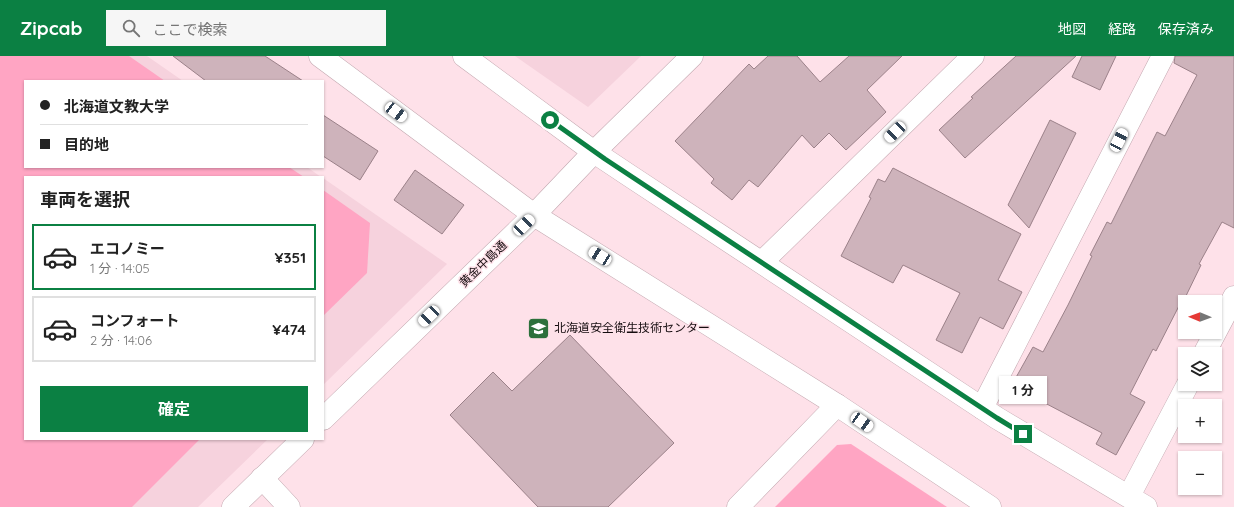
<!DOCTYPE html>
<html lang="ja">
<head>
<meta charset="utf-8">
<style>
  :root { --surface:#fff; --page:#f6f6f6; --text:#222; --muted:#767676; --line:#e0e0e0; --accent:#0b8043 }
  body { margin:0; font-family:Quicksand,"Noto Sans JP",sans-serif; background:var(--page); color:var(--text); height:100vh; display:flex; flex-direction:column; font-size:15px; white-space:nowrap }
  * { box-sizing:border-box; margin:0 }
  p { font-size:13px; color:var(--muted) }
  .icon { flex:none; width:22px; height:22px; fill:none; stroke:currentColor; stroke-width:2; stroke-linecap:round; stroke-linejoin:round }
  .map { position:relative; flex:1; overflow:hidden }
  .drawer { position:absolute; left:24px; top:120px; width:300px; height:264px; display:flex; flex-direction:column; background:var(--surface); border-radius:0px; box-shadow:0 1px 3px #0004 }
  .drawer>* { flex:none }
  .hud { position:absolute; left:24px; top:24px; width:300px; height:88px; border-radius:0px; box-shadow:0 1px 3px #0004; display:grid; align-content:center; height:88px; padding:0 16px; background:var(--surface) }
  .needle { width:26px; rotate:271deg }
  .tools { position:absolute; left:1178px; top:239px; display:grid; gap:8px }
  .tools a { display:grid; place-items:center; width:44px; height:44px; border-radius:0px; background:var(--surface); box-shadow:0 1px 3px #0004; font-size:20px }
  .end { position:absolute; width:18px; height:18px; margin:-9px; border:5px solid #0b8043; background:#fff; box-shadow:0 0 0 2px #fff }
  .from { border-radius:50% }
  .bubble { position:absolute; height:28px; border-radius:0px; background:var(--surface); box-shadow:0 1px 3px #0004; font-size:13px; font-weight:700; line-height:28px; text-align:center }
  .car { position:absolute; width:12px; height:24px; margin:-12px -6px; border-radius:5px; box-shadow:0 0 3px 1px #0007; background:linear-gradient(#fff 24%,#345 0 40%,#fff 0 76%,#345 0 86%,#fff 0) }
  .hud b { display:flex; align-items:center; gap:14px; height:38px; font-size:15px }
  .hud b+b { border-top:1px solid var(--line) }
  .hud i { width:10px; height:10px; background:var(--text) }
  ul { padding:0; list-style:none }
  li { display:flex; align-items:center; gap:12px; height:66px; margin:0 8px 6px; padding:0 8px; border:2px solid var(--line); border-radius:0px }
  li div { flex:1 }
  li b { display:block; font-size:15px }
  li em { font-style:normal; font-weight:700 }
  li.selected { border-color:var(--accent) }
  li>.icon { width:36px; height:36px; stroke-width:1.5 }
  h2 { padding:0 16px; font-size:18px; line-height:48px }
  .cta { display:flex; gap:8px; margin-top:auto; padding:8px 16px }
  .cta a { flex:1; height:46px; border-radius:0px; background:var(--accent); color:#fff; font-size:16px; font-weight:700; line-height:46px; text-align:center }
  header { display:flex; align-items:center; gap:24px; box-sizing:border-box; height:56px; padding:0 20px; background:var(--accent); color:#fff }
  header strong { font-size:19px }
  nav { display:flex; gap:22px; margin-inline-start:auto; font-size:14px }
  .search { width:280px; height:36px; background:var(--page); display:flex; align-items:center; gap:10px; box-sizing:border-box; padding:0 14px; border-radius:0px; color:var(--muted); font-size:15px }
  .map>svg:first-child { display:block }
  .built { fill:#f6d2dd }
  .green { fill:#ffa5c3 }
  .building { fill:#ceb3bb; stroke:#9b8189 }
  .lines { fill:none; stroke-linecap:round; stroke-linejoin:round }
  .minor-casing { stroke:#c3a8b0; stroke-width:23 }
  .minor { stroke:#fff; stroke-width:22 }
  .route { stroke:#0b8043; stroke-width:5 }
  .labels { text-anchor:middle; stroke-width:3; stroke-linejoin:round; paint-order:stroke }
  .street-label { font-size:12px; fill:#150c0f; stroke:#fee1e9 }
  .poi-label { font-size:12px; fill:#150c0f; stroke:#fee1e9; text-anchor:start }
</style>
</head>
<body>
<header>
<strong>Zipcab</strong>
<div class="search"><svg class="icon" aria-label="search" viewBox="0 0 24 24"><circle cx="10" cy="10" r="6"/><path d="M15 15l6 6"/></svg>ここで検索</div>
<nav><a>地図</a><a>経路</a><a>保存済み</a></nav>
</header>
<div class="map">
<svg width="1234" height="451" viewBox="0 0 1234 451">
  <rect width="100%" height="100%" fill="#fee1e9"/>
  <g class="built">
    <path d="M0,0h147l36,25h-158v86h282l14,10h-296v262h243l-70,68h-198z"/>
    <path d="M515,0h126l-53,51z"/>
    <path d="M323,122l124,86 -124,121z"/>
  </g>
  <g class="green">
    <path d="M0,0h129l36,25h-140v86h264l15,10h-279v262h175l-68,68h-132z"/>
    <path d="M323,134l47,33 -3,50 -44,43z"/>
    <path d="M851,388l96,63h-172l62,-62z"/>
  </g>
  <g class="building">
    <path d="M173,0h92l38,25h-97z"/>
    <path d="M768,0h29l23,26 29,-26h53l-35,34 19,22 -24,23 -16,15 -17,-17 -15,15 -12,-13 -44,52 -9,-7 -17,20 -21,-17 3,-4 -39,-38 74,-77 5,5z"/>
    <path d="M1016,0h60l-111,102 -26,-28 34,-32 -2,-1z"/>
    <path d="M1082,0h34l-16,34 -28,-13z"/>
    <path d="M1175,0h59v172l-12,-6 -23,42 2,1 -17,35h-2l-26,51 -3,-2 -23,45 15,8 -29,53 -20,-11 6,-11 -59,-31 2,-3 -31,-18 19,-34 10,5 25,-47 24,-49 -2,-1 17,-33 4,2 46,-92 8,4 32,-61 -23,-12z"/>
    <path d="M323,59l55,36 -18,29 -37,-24z"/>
    <path d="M1050,64l26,13 -47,95 -21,-23z"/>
    <path d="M893,112l128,66 -23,46 24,12 -19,37 -23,-12 -18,36 -26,-13 24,-47 -57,-28 -10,18 -52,-27 30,-58 -2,-1 9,-18 7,3z"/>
    <path d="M415,114l49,35 -22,29 -48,-34z"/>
    <path d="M570,279l104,108 -66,64h-70l-88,-92 43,-43 19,19z"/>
  </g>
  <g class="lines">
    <defs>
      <g id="minor">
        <path d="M320,0l214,159 303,190 153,102"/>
        <path d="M464,0l130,96 33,22 370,244 149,89"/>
        <path d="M762,206l211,-206"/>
        <path d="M1204,298l30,-57"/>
        <path d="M982,352l181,-352"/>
        <path d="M323,363l211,-204 60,-63 98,-96"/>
        <path d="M262,422l27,29"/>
        <path d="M1129,440l59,-112"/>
        <path d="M233,451l70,-68"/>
        <path d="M738,451l99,-102"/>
      </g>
    </defs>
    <use href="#minor" class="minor-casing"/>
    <use href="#minor" class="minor"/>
  </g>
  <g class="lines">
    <path class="route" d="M550,64l55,39 392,259 26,16"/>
  </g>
  <defs>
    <symbol id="school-square" viewBox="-11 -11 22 22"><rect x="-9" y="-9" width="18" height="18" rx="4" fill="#2c703b" stroke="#fee1e9"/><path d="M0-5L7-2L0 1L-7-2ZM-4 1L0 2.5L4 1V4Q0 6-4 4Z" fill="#fff"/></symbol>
  </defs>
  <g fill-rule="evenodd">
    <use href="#school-square" x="526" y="260" width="25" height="25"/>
  </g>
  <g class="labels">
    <g class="street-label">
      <text transform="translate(483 208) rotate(-44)" y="4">黄金中島通</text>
    </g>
    <g class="poi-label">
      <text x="554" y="276">北海道安全衛生技術センター</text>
    </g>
  </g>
</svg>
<div class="tools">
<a><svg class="needle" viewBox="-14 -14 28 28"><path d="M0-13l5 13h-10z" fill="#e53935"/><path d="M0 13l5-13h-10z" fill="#767676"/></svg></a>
<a><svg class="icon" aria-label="layers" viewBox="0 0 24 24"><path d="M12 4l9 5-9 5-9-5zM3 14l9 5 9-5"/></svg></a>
<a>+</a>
<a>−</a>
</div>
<i class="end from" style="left:550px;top:64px"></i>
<i class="end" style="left:1023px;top:378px"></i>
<div class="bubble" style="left:999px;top:320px;width:48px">1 分</div>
<i class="car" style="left:396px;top:56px;rotate:127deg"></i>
<i class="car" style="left:895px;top:76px;rotate:226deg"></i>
<i class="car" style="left:1119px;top:84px;rotate:27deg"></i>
<i class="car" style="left:524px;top:169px;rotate:46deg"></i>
<i class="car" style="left:600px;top:200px;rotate:302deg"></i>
<i class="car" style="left:429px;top:260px;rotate:226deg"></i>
<i class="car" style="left:862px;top:366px;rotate:124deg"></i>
<div class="hud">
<b><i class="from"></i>北海道文教大学</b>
<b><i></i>目的地</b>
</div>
<section class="drawer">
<h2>車両を選択</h2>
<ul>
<li class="selected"><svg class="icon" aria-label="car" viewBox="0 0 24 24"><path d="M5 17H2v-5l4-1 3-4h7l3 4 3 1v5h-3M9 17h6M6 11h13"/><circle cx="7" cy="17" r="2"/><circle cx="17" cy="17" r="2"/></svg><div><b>エコノミー</b><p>1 分 · 14:05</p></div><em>¥351</em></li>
<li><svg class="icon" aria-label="car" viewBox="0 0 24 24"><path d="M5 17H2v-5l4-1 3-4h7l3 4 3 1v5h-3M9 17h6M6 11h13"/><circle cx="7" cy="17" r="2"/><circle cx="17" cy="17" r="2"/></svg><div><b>コンフォート</b><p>2 分 · 14:06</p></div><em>¥474</em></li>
</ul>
<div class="cta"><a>確定</a></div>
</section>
</div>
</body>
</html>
